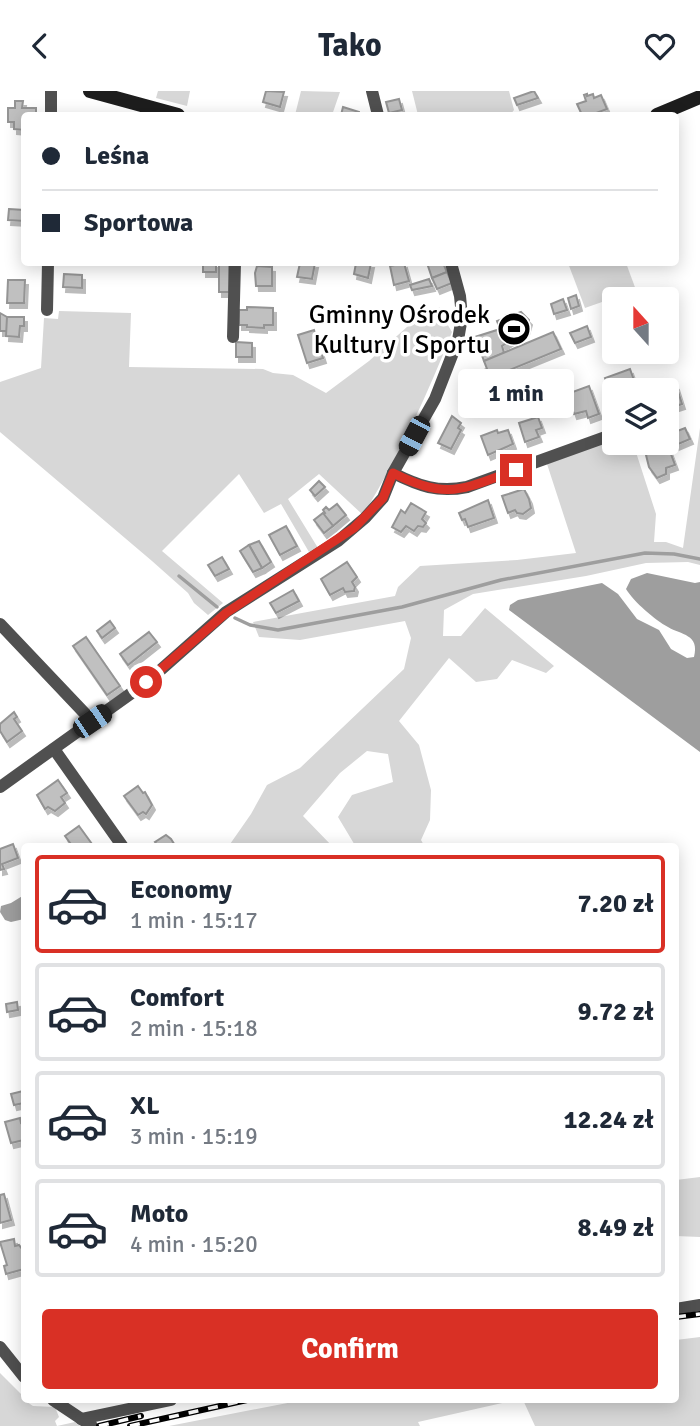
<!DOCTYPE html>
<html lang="en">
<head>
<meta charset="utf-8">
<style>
  :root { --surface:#fff; --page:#f6f6f7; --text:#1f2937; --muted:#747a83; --line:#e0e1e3; --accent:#d93025 }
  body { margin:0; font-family:Signika,sans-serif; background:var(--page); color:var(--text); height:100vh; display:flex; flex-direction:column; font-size:26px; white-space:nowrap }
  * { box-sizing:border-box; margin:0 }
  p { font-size:23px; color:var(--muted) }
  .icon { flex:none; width:38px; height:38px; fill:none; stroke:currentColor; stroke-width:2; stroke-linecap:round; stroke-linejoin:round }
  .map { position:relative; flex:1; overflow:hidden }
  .sheet { position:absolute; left:21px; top:752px; width:658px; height:560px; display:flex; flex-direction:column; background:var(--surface); border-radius:7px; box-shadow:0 4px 18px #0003 }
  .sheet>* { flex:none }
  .top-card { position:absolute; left:21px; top:21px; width:658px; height:154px; border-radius:7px; box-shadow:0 4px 18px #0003; display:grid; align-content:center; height:154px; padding:0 21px; background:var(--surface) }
  .needle { width:46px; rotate:339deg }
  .buttons { position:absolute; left:602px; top:196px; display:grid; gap:14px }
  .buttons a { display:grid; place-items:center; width:77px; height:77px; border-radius:7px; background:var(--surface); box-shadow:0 4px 18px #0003; font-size:35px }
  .end { position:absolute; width:32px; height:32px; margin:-16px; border:9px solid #d93025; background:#fff; box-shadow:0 0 0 4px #fff }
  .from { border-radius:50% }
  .bubble { position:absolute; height:49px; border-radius:7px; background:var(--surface); box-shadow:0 4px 18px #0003; font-size:23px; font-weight:800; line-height:49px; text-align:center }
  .car { position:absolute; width:21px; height:42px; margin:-21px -10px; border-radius:9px; box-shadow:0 0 5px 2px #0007; background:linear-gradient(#222 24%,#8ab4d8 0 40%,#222 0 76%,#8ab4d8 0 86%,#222 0) }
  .top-card b { display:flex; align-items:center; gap:24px; height:66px; font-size:26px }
  .top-card b+b { border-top:2px solid var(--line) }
  .top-card i { width:18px; height:18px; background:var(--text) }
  ul { padding:12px 0 0; list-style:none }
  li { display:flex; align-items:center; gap:21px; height:98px; margin:0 14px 10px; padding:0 7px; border:4px solid var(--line); border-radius:7px }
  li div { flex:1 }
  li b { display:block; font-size:26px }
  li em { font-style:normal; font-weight:800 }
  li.selected { border-color:var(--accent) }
  li>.icon { width:63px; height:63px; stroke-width:1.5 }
  .action { display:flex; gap:14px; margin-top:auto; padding:14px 21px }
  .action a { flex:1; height:80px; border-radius:7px; background:var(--accent); color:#fff; font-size:28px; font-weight:800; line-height:80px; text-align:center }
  header { display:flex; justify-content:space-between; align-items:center; height:91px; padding:0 21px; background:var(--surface); font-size:32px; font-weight:800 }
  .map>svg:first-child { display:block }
  .green { fill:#d7d7d7 }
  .water { fill:#9e9e9e }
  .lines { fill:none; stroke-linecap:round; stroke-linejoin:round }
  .stream { stroke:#9e9e9e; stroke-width:3.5 }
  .building { fill:#c0c0c0; stroke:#949494; stroke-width:2; filter:url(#shadow) }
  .street { stroke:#505050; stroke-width:12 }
  .secondary { stroke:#1d1d1d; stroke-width:14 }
  .rail-casing { stroke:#000; stroke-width:6 }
  .rail { stroke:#fff; stroke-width:3.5; stroke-dasharray:10; stroke-linecap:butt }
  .route { stroke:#d93025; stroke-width:9 }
  .labels { text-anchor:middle; stroke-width:7; stroke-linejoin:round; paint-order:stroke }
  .poi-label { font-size:26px; fill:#000; stroke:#fff; text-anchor:end }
</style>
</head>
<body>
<header><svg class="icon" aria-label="back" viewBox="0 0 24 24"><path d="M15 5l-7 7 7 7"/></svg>Tako<svg class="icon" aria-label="heart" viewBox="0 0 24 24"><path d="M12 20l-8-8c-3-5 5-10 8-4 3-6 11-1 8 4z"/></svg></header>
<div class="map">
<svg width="700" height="1335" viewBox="0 0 700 1335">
  <defs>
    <filter id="shadow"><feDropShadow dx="3" dy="5" stdDeviation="0" flood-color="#0004"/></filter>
  </defs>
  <rect width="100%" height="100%" fill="#fff"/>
  <g class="green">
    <path d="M158,0h32l-3,15 -31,-8z"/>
    <path d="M301,0l39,1 -8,23h-37z"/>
    <path d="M412,0h97l5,19 -4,5h-92z"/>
    <path d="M568,172h58l10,27 -51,18z"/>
    <path d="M439,216l6,1 1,14 6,10c-24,62 -54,126 -89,183l-44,-41 -31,25 30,49 -9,4 -28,-48 -17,9 -25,-39 -77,77 61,52 -15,12 -14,-12 -6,-10 -36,-32 -152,-129v-50l41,-14 3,-50 14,1 1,-8 72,2 -2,54 134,2 10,4 20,2 33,18 43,-32 48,-43z"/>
    <path d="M700,337v137l-12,-3 -42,1 -60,13 -113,18 -29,16 -1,26h18l24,-28 69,58 -8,7 -34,-13 -15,19 -21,3 -27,-24 -50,63 20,24 12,45 -1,30 -9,20 4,7h-69l-18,-30 14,-22 41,-13 -5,-28 -21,-3 -27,22 -37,43 30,31h-105l23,-33 16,-29 33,-17 104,-99 7,-31 -6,-17 -105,19 -41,-3 -6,-15 142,-26 3,-9 22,-21 97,-6 59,-7 -29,-89 67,-25v4h19l23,71 -2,28h12l17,6z"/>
    <path d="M700,1086v60l-24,-1v-56z"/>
    <path d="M700,1246v89h-165l-12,-26h153v-60z"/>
    <path d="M0,1282l24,24v3l9,6 22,1 4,10 -4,4 2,5 18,-4 8,3 -4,1h-79z"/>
    <path d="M303,1309h212l-97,22 2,4h-251z"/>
  </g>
  <g class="water">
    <path d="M647,482l48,10 5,-1v170l-191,-142 1,-5 8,-5 84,-17 16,11 19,25 22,11 12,19 16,9 7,-1c6,-23 -13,-22 -26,-30 -13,-7 -34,-25 -42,-38l5,-10z"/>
    <path d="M24,804v24l-13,3 -6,-2 -5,-8 1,-6 10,-3z"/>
  </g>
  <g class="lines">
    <g class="stream">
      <path d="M179,485l38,31"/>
      <path d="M235,527l15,7 28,5 124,-23 99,-27 144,-27 29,1 26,5"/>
    </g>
  </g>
  <g class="building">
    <path d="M266,0l18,1 -4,15 -17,-5z"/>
    <path d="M534,0l4,7 -21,7 -3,-7z"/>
    <path d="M587,3v2l6,-2 1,4 7,-3 6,14 -16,6h-9l-5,-11 9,-3 -2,-6z"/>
    <path d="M399,8l3,11 -13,3 -3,-11z"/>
    <path d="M15,10h8l-1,7h14v7h-12v15l-10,-1v-7h-6v-14h7z"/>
    <path d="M343,16l16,5v3h2h-20z"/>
    <path d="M9,118l15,1v11l-16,-1z"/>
    <rect x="203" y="172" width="13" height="9"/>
    <rect x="219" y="172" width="10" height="29"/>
    <path d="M300,172h15l-3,16 -15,-2z"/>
    <path d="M356,172h15l-3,15 -14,-4z"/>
    <path d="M404,172l5,18 -15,4 -4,-19z"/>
    <path d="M427,172h16l4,9 -15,6z"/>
    <path d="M257,175l15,1v19h-16l-1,-13z"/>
    <path d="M447,181l5,11 -15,6 -5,-11z"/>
    <path d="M64,183l18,1v13l-19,-1z"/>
    <path d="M429,188l3,7 -20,4 -2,-5z"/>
    <path d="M8,189h17l-1,23h-17z"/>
    <path d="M576,204l3,11 -8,3 -3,-11z"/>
    <path d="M563,208l4,11 -13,4 -3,-10z"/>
    <path d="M247,216l26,1v17h-9v3l-17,-1v-2h-8v-15h8z"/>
    <path d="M521,221l8,8 -3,10 -24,16 2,7 -20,8 -9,-24 25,-8 -3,-8z"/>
    <path d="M0,222l7,4v14h-7z"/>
    <path d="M7,226h17v9h-4l-1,11 -13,-1z"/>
    <path d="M587,235l4,11 -16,6 -5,-10z"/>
    <path d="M314,239l9,28 -16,5 -9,-28z"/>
    <path d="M553,241l8,17 -76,31 -4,-9 6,-2 -3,-8z"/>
    <path d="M236,251l16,1v14h-16z"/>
    <path d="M630,278l5,14 -12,4 1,2 -3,1h-7l-2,8 -7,-20z"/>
    <path d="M676,294l6,19 -12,4 -3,-18h-4z"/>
    <path d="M589,295l10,28 -11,4 -2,-7 -12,3 -7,-20z"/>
    <path d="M452,325l9,7 -3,5 3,2 -10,19 -13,-6z"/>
    <path d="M538,326l4,11 -6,2 3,7 -14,5 -6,-19z"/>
    <path d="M685,337l5,11 -14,6 -4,-12z"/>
    <path d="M497,339l1,3 10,-3 5,14 -25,11 -7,-19z"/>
    <path d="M668,355l7,19 -9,3v6l-9,4 -8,-11 -3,-12 10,-6z"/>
    <path d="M319,390l6,6 -10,9 -5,-6z"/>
    <path d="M524,398l5,10 2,9 -8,6 -6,-1 -2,-3 -7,3 -6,-17z"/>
    <path d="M488,409l6,18 -26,9 -3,-8 -3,1 -3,-7z"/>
    <path d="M411,412l15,9 -4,7 4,4 -3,4 -5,-1 -4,5 -8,-5 -5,6 -9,-5 9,-17 4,3z"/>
    <path d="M337,413l9,11 -13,11 -10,-12 2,-1 -2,-3 3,-3 3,3z"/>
    <path d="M323,422l10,13 -9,7 -10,-13z"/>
    <path d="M286,435l11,20 -17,9 -11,-20z"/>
    <path d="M259,450l12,21 -9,6 -13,-23z"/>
    <path d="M249,454l13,23 -9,4 -13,-21z"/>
    <path d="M222,466l7,12 -14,7 -7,-11z"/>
    <path d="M347,471l10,15 -5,5 3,5 -1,4 -9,1 -2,-4 -13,7 -9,-16z"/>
    <path d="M293,499l6,11 -23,12 -6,-10z"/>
    <path d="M110,530l5,7 -13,10 -5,-7z"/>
    <path d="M149,541l8,10 -29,23 -8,-11z"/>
    <path d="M86,546l34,49 -13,9 -34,-49z"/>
    <path d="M14,621l3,5 -3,2 8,12 -15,11 -7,-11v-7z"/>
    <path d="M58,689l9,13 -6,4 4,6 -10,8 -7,-4 -3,2 -8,-14z"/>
    <path d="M138,695l5,7 2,-1 7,13 -6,9 -3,-2 -5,3 -14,-19z"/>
    <path d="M79,735l13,18 -4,3h-15l-8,-11z"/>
    <path d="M166,744l5,4 5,8h-17l-4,-5z"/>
    <path d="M13,753l5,14 -16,6 2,5 -4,1v-21z"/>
    <path d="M17,911l1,8 -11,2 -1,-8z"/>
    <path d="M23,1000l1,12 -10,2 -3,-11z"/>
    <path d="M20,1027l1,5 3,-1v18l-13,3 -6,-21z"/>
    <path d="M4,1103l7,26 -11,3v-28z"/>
    <path d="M14,1148l1,7 4,-1 3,4 2,20 -18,5 -2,-8 3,-1 -7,-23z"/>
  </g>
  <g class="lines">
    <g class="street">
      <path d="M372,0l6,24"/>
      <path d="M51,24v-24"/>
      <path d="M47,219l1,-47"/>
      <path d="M233,246l2,-74"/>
      <path d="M393,382c26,13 45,20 74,14l147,-53"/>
      <path d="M0,533l92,97"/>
      <path d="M54,658l69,98"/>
      <path d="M0,696l147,-105 79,-70 112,-71 27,-23 18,-20 10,-25 42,-74 23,-59 4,-23 -2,-21 -9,-33"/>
      <path d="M676,1218l24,-4"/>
      <path d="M0,1256l24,30"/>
      <path d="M53,1309l39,26"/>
      <path d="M81,1328l90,-19"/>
    </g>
    <g class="secondary">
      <path d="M90,0l88,24"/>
      <path d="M657,24l43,-18"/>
    </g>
    <defs>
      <g id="rail">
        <path d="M676,1226l24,-3"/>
        <path d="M99,1335l42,-10"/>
        <path d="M130,1335l117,-26"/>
      </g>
    </defs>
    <use href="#rail" class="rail-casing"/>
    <use href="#rail" class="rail"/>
  </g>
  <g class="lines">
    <path class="route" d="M146,591l80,-69 128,-85 29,-30 10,-25c55,28 69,16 123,-3"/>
  </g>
  <defs>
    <symbol id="stadium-disc" viewBox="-11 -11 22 22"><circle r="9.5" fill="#000" stroke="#fff"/><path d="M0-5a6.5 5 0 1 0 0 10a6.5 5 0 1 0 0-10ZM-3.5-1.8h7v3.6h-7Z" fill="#fff"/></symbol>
  </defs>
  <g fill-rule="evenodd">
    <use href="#stadium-disc" x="495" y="219" width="38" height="38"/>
  </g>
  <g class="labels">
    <g class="poi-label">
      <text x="490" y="232">Gminny Ośrodek<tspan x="490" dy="30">Kultury I Sportu</tspan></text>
    </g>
  </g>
</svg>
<div class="buttons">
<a><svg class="needle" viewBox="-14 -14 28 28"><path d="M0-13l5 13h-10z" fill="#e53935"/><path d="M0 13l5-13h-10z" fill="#747a83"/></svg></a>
<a><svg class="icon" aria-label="layers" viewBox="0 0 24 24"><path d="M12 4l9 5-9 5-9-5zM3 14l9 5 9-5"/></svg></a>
</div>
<i class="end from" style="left:146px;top:591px"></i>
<i class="end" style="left:516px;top:379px"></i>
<div class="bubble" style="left:458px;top:278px;width:116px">1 min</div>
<i class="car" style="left:414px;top:345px;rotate:208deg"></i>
<i class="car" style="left:92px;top:630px;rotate:56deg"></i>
<div class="top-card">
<b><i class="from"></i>Leśna</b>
<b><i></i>Sportowa</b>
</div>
<section class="sheet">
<ul>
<li class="selected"><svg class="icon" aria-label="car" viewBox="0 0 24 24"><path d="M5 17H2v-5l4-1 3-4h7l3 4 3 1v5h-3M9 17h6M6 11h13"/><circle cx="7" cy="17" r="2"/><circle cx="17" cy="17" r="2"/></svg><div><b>Economy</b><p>1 min · 15:17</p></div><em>7.20 zł</em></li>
<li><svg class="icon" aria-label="car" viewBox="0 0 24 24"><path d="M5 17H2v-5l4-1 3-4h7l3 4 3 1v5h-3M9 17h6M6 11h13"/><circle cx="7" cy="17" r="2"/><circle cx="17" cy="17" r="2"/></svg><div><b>Comfort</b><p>2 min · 15:18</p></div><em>9.72 zł</em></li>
<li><svg class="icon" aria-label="car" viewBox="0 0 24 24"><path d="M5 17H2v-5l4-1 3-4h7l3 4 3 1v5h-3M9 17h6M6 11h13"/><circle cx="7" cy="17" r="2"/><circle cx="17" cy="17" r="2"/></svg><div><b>XL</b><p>3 min · 15:19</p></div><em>12.24 zł</em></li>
<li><svg class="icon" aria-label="car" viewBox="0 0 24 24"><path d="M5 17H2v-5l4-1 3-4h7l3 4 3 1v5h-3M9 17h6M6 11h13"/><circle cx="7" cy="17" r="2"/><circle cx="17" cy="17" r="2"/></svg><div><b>Moto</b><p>4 min · 15:20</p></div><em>8.49 zł</em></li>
</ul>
<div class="action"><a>Confirm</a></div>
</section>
</div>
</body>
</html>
